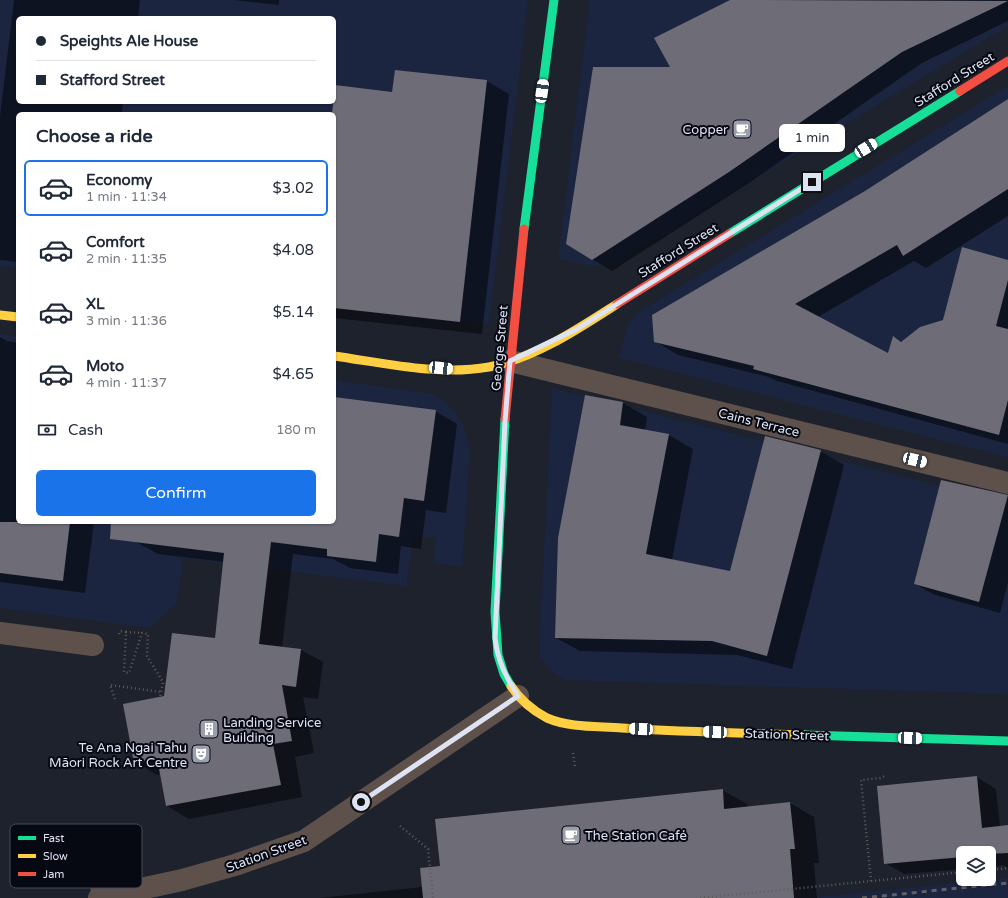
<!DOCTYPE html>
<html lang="en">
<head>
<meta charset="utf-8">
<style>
  :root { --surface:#fff; --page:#f6f6f7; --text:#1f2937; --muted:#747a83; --line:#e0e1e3; --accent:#1a73e8 }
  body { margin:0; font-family:"Varela Round",sans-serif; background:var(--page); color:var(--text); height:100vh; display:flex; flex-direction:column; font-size:15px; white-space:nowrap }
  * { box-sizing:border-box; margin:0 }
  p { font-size:13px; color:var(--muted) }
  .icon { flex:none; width:22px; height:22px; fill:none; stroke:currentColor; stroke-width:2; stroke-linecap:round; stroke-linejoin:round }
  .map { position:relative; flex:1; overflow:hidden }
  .sheet { position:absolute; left:16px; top:112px; width:320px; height:412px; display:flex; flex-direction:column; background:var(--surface); border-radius:6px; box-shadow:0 1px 3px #0004 }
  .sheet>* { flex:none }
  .banner { position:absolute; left:16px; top:16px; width:320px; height:88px; border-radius:6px; box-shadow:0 1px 3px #0004; display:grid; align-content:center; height:88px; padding:0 20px; background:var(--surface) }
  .fabs { position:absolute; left:956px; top:846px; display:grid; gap:8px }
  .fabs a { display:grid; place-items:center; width:40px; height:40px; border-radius:6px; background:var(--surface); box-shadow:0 1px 3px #0004; font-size:20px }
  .end { position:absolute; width:18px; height:18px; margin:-9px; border:5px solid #dde3f3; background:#111; box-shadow:0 0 0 2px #111 }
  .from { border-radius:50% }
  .bubble { position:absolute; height:28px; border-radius:6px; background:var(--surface); box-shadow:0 1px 3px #0004; font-size:13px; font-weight:600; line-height:28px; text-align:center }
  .car { position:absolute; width:12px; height:24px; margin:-12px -6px; border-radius:5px; box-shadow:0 0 3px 1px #0007; background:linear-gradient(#fff 24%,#345 0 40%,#fff 0 76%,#345 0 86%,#fff 0) }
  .banner b { display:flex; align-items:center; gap:14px; height:38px; font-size:15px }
  .banner b+b { border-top:1px solid var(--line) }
  .banner i { width:10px; height:10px; background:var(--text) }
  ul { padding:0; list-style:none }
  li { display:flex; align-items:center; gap:12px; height:56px; margin:0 8px 6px; padding:0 12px; border:2px solid transparent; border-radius:6px }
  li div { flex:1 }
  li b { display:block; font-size:15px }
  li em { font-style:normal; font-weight:600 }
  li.selected { border-color:var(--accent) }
  li>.icon { width:36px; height:36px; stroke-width:1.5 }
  h2 { padding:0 20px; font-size:18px; line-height:48px }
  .pay { display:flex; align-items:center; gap:10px; height:44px; padding:0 20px; font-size:15px }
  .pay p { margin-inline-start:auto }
  .action { display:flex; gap:8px; margin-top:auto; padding:8px 20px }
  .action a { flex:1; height:46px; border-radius:6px; background:var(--accent); color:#fff; font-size:16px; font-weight:600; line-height:46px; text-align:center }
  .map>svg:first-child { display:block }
  .built { fill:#1c2540; fill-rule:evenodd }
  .shadow { fill:#0007 }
  .building { fill:#6e6c77 }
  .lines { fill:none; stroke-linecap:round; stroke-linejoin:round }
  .path { stroke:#615a5a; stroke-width:2.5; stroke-dasharray:1 3; stroke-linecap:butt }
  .lane { stroke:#5e514c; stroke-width:13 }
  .street { stroke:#5e514c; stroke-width:22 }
  .fast { stroke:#16e098; stroke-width:9 }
  .slow { stroke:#ffcf43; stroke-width:9 }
  .jam { stroke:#f24e42; stroke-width:9 }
  .rail { stroke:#635f63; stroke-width:3; stroke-dasharray:5 5; stroke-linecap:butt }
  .route { stroke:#dde3f3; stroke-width:5 }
  .labels { text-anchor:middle; stroke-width:4; stroke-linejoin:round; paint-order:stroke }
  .street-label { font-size:13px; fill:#dde3f3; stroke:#060812 }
  .poi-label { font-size:13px; fill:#dde3f3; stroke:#060812; text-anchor:end }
  .key { fill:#060812; stroke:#464a56; stroke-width:1 }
  .key-label { font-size:11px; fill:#dde3f3 }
</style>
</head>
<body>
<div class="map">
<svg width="1008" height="898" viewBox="0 0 1008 898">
  <rect width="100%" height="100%" fill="#1d222d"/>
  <g class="built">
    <path d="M0,0h528l-39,324 -155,-18v-192h-316v154l-18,-2zM18,18h316v84h-316z"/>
    <path d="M590,0h418v26l-396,239h-24l-30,-6z"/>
    <path d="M1008,86v371l-389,-99 9,-34 9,-11z"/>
    <path d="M0,334l18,2v186h316v-142l99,14 20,15 10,15 7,25 -8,118 -29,-4 3,-25 -23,-2 -6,50 -224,-28 -6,45 -28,25 -149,-20z"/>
    <path d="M552,388l456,115v191l-442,-14 -13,-7 -13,-15v-22z"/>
    <path d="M1008,878v20h-201z"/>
  </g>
  <g class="shadow">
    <path d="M14,0h126l-2,18h-120v84h105l-1,12h-104v148l-18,-2v-144z"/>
    <path d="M234,0h45v5z"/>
    <path d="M733,0h275v21l-86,42 -173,120 -137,88 -20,-12 80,-191 -17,-29z"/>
    <path d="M396,71l91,10 22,13 -27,240 -148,-16 -1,-204 60,-21z"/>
    <path d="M1008,100v116l-82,52 -12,-7 -96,56 71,38 5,-18 8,5 41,-22 65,-59v183l-231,-63 -8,-4 -91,-22 -23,-14 211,-149z"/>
    <path d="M0,337l7,4 11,2v179h76l-9,71 -85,-11z"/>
    <path d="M585,396l38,7 24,14 -2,14 24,4 24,14 -21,111 59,12 89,-121 24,14 -52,204 -55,-14 -157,-4 -24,-13z"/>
    <path d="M334,398l101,13 22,13 -11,89 -20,-3 -5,39 -20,-3 -3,28 -48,-6 -17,-9 -40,-5 -11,93 19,3 22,12 -5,37 -15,-2 11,56 -19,4 7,40 -113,22 -22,-13 -6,-32 -4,1 -22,-13 30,-65 51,-58 8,-77 -66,-8 -22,-12 3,-20h195z"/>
    <path d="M942,481l66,15v86l-8,31 -65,-18 -20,-11z"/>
    <path d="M977,777l19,12 4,38 8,-1v42l-5,-3 -14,2v-14h-26v16l-59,5 -19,-11z"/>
    <path d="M722,790l25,14v3l43,-4 24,14 5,46h-5l3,35h-497l102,-11 19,-20z"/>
  </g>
  <g class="building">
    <path d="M730,0l278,1 -106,51 -173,120 -137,88 -26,-16 27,-177h77l-16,-29z"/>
    <path d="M395,70l92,10 -27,242 -126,-14v-194h-2l3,-29 57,7z"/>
    <path d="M1008,99v90l-105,67 -6,-11 -102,59 93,49 5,-17 8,6 19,-15 23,-7 19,-73 46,13v20l-12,46 12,3v71l-9,35 -246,-66 1,-3 -100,-24 -2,-27 213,-124z"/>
    <path d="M585,395l38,7 -3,23 49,9 -23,120 84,17 35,-135 56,14 -54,206 -55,-15 -157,-3 3,-100z"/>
    <path d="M334,397l102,13 -12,91 -20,-3 -5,39 -20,-3 -3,28 -49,-6v-7l-56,-7 -12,102 42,5 -5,38 -14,-2 10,56 -19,3 8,41 -115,21 -9,-48 -23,5 -11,-59 41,-8 8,-63 43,5 9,-85 -114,-14 1,-17h223z"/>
    <path d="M941,480l67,15 -29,107 -65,-18z"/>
    <path d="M0,522h70l-7,59 -63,-8z"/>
    <path d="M977,776l5,52 26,-3v28l-19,1 -26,-1v4l-79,7 -7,-78z"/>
    <path d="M723,789l1,20 66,-7 5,47h-5l4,49h-371l-3,-30 20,-2 -5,-47z"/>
  </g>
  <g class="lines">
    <g class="path">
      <path d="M126,632l16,1"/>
      <path d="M119,634l1,-3 6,1 -2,40 5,1 13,-40 6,1 -1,22 16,26 -3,15"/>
      <path d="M115,699l-5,-14 51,7"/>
      <path d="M573,753l2,14"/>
      <path d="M400,826l28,23 5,49"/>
      <path d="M989,870l19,-2"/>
      <path d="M871,881l-10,-101 20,-2 5,-3"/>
      <path d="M700,898l263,-26"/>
    </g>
    <path class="lane" d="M88,846l11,52"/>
    <g class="street">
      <path d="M510,361l498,122"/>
      <path d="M0,633l93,12"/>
      <path d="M99,898l83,-18 53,-15 69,-24 214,-145"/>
    </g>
    <g class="fast">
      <path d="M524,229l30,-229"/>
      <path d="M729,234l231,-143"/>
      <path d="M505,419l-10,193 3,43 6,19 7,12"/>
      <path d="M805,735l203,6"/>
    </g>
    <g class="slow">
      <path d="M0,315l18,2"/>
      <path d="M334,356c50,7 104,20 155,11 46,-9 89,-38 128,-63"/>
      <path d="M511,686c9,14 21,24 36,32 23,10 51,8 75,10 61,4 122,5 183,7"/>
    </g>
    <g class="jam">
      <path d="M960,91l48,-30"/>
      <path d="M617,304l112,-70"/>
      <path d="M505,419l19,-190"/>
    </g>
    <path class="rail" d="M862,898l146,-15"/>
  </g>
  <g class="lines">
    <path class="route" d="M361,802l157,-106c-13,-21 -20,-34 -23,-58l10,-217 5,-60 67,-32 235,-147"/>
  </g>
  <defs>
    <symbol id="cafe-square" viewBox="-11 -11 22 22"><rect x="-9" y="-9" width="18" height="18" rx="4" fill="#9a9fae" stroke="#060812"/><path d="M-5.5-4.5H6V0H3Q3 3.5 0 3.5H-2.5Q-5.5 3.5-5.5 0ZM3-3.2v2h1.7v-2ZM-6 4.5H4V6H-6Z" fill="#fff"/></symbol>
    <symbol id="building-square" viewBox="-11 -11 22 22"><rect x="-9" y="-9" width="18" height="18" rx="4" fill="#9a9fae" stroke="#060812"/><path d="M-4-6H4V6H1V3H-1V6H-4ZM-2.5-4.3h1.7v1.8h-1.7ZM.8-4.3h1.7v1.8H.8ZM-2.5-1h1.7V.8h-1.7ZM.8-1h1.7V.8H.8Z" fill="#fff"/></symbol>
    <symbol id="theatre-square" viewBox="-11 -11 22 22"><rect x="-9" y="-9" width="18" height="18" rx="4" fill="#9a9fae" stroke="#060812"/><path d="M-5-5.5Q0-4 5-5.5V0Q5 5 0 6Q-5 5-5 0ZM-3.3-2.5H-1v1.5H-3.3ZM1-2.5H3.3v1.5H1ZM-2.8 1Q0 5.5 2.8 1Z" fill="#fff"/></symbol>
  </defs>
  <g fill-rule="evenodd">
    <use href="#cafe-square" x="731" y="118" width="22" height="22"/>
    <use href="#building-square" x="198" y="718" width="22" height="22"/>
    <use href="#theatre-square" x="190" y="743" width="22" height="22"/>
    <use href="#cafe-square" x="560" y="824" width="22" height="22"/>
  </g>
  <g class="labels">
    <g class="street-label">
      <text transform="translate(954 79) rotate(-32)" y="5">Stafford Street</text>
      <text transform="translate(678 250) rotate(-32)" y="5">Stafford Street</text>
      <text transform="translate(499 348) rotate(-85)" y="5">George Street</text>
      <text transform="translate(759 422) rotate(14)" y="5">Cains Terrace</text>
      <text transform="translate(787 734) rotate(2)" y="5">Station Street</text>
      <text transform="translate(266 853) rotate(-20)" y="5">Station Street</text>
    </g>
    <g class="poi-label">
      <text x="728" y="134">Copper</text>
      <text x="223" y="727" text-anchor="start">Landing Service<tspan x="223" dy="15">Building</tspan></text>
      <text x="187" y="752">Te Ana Ngai Tahu<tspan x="187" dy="15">Māori Rock Art Centre</tspan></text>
      <text x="585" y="840" text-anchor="start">The Station Café</text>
    </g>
  </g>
  <rect x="10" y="824" width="132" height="64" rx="6" class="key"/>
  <rect x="18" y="836" width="18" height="4" fill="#16e098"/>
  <rect x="18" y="854" width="18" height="4" fill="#ffcf43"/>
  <rect x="18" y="872" width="18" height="4" fill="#f24e42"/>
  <g class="key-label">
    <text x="43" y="842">Fast</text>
    <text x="43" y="860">Slow</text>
    <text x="43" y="878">Jam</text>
  </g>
</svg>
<div class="fabs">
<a><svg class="icon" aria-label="layers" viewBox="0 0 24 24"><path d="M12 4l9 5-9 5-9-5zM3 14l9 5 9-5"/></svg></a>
</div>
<i class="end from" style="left:361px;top:802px"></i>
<i class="end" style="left:812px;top:182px"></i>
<div class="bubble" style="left:779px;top:124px;width:66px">1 min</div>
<i class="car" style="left:542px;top:91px;rotate:8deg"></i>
<i class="car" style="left:866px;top:148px;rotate:58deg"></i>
<i class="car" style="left:441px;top:368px;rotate:96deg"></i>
<i class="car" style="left:915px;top:460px;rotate:104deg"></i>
<i class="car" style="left:641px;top:729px;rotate:273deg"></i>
<i class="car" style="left:715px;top:732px;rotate:272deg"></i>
<i class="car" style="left:910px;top:738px;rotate:92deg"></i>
<div class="banner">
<b><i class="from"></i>Speights Ale House</b>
<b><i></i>Stafford Street</b>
</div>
<section class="sheet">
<h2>Choose a ride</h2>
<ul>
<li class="selected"><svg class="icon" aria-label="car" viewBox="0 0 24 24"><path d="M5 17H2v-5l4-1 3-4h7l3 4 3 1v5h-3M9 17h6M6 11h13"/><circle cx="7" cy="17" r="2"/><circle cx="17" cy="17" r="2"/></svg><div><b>Economy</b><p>1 min · 11:34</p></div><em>$3.02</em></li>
<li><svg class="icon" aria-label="car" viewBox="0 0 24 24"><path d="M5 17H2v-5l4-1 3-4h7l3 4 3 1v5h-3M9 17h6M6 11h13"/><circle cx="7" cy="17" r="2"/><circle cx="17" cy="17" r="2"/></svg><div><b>Comfort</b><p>2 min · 11:35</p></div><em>$4.08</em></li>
<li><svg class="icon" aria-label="car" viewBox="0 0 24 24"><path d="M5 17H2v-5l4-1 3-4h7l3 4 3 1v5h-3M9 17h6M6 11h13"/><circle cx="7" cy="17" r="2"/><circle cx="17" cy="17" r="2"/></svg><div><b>XL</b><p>3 min · 11:36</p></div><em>$5.14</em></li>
<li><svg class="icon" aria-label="car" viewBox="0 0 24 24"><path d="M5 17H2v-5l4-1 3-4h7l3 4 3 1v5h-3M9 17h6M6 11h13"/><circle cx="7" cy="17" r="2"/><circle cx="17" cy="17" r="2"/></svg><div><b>Moto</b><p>4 min · 11:37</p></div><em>$4.65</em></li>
</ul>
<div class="pay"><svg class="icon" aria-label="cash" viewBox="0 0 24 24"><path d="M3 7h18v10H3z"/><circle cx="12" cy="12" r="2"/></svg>Cash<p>180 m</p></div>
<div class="action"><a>Confirm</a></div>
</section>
</div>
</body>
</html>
